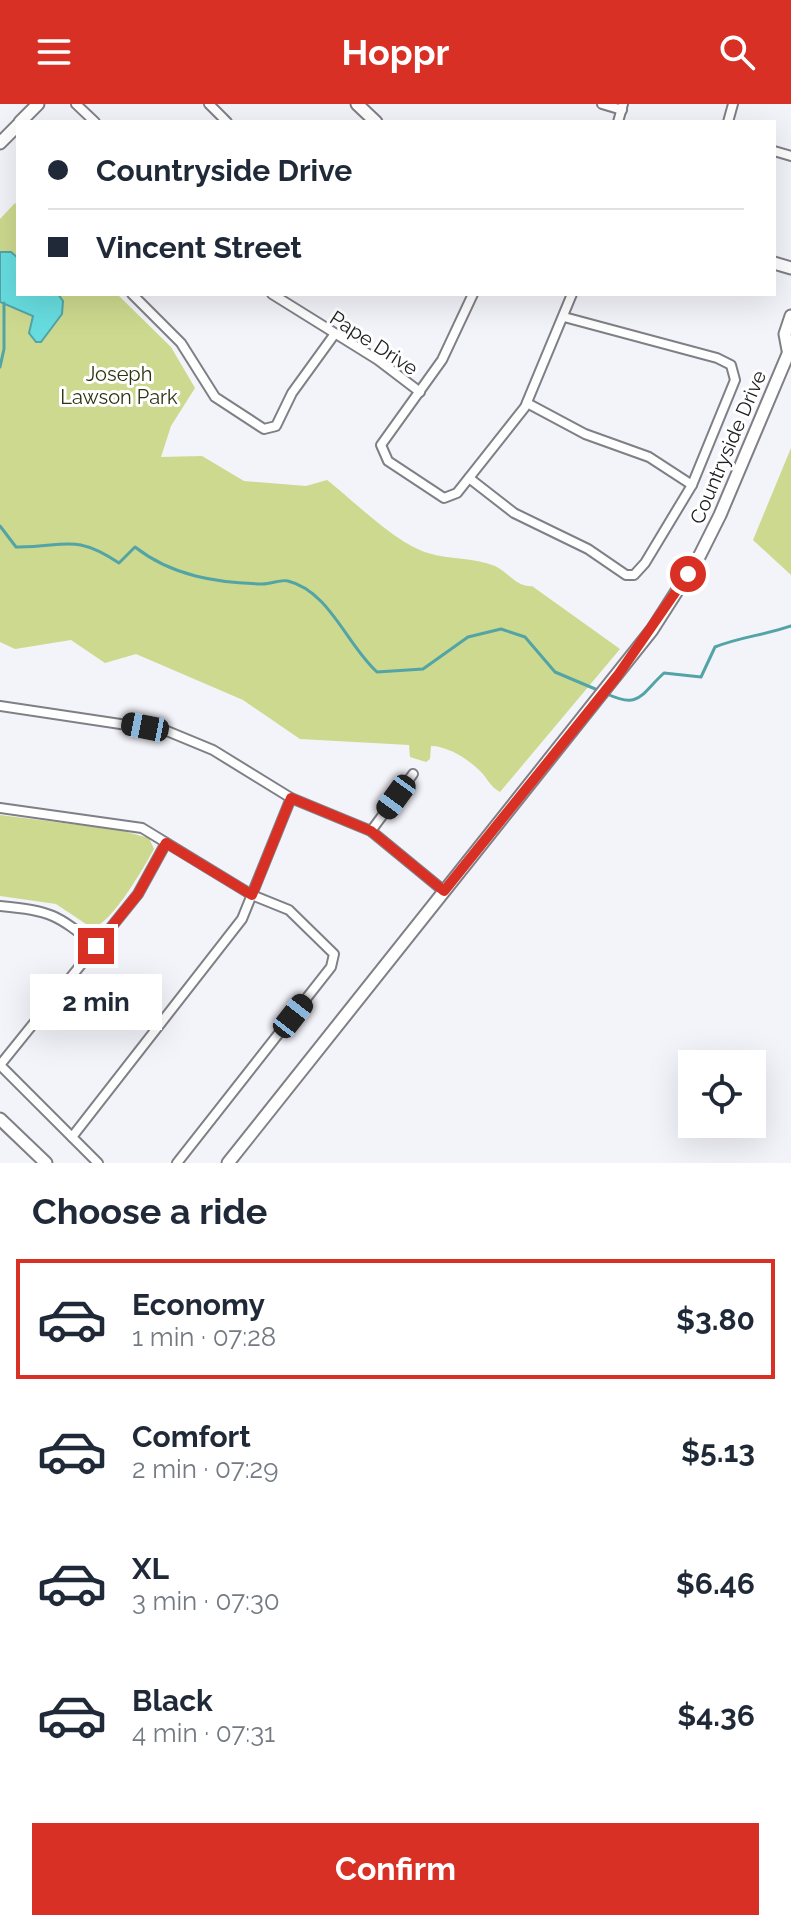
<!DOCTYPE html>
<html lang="en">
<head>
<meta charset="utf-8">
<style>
  :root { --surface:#fff; --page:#f2f2f3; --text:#1f2937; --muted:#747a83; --line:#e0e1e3; --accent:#d93025 }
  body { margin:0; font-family:Raleway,sans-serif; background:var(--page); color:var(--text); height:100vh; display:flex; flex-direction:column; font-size:30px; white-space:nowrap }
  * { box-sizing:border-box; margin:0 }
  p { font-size:26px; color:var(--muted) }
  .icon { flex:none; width:44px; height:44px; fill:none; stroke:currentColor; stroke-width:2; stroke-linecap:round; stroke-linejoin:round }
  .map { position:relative; height:1059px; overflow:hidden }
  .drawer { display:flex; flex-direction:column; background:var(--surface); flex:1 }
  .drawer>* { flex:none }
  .top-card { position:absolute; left:16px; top:16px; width:760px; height:176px; border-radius:0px; box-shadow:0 8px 32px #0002; display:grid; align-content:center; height:176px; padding:0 32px; background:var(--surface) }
  .buttons { position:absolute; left:678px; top:946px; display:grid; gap:16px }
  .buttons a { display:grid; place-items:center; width:88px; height:88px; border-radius:0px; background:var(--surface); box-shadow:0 8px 32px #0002; font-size:40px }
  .end { position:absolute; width:36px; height:36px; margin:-18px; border:10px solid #d93025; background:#fff; box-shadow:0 0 0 4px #fff }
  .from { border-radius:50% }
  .bubble { position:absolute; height:56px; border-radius:0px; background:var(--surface); box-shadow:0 8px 32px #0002; font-size:26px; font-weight:700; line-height:56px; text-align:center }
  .car { position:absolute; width:24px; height:48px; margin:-24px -12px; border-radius:10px; box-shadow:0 0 6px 2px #0007; background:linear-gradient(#222 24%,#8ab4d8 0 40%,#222 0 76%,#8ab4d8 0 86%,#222 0) }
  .top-card b { display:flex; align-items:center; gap:28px; height:76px; font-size:30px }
  .top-card b+b { border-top:2px solid var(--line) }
  .top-card i { width:20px; height:20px; background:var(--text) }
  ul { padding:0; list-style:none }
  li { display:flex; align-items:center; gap:24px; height:120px; margin:0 16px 12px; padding:0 16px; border:4px solid transparent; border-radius:0px }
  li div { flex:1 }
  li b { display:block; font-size:30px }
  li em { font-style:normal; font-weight:700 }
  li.on { border-color:var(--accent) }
  li>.icon { width:72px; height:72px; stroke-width:1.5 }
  h2 { padding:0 32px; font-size:36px; line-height:96px }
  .cta { display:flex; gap:16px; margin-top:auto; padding:16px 32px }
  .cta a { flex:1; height:92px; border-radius:0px; background:var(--accent); color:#fff; font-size:32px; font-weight:700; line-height:92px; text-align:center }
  header { display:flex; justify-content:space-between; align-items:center; height:104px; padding:0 32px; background:var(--accent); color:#fff; font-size:36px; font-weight:700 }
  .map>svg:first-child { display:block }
  .green { fill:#cdd98e }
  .water { fill:#67dde0; stroke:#52a4a7; stroke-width:2 }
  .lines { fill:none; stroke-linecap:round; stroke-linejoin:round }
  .stream { stroke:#52a4a7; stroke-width:3 }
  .street-casing { stroke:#7f7f86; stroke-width:12 }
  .secondary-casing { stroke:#7f7f86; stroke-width:15 }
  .street { stroke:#fff; stroke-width:8 }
  .secondary { stroke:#fff; stroke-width:11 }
  .route { stroke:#d93025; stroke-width:10 }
  .labels { text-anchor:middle; stroke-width:6; stroke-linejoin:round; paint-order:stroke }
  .street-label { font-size:20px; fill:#202022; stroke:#fff }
  .park-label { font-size:20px; fill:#2d320e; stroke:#fff }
</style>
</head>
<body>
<header><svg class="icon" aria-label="menu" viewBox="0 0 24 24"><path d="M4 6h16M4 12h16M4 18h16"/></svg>Hoppr<svg class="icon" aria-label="search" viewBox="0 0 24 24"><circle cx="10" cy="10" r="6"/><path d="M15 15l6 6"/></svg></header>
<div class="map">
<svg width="791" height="1059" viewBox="0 0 791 1059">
  <rect width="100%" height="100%" fill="#f3f3fa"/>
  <g class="green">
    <path d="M15,99l3,3v88h99l54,53 24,41 -24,38 -10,31 41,-1 42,25 62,5 21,-6c27,21 68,63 101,73 22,7 45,4 67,13 13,6 22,22 37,20l88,63 -120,143c-10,-6 -11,-11 -18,-19 -12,-13 -34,-27 -51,-27l-1,13 -4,3 -16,-5 -1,-12 -109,-6 -57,-39 -107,-46 -31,9 -34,-23 -56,9 -15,-7v-423z"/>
    <path d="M791,344v127l-38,-35z"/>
    <path d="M0,711l119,15 30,8 5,11c-10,18 -42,75 -62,79l-36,-24 -56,-8z"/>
  </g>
  <path class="water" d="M0,148h11l7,6v36h40l5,7 -1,13 -21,28h-5l-7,-9 4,-17 -33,-14z"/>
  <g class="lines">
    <g class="stream">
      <path d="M0,263l4,-18v-46"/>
      <path d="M0,422l16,21c48,1 57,-15 103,16l16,-16c37,29 82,36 128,37 8,0 18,-5 25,-3 41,10 59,64 89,91l46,-3 45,-32 33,-8 24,8 30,35 45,19"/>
      <path d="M607,590c33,15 33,1 57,-21l37,4 14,-30c25,-10 50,-12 76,-21"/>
    </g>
    <defs>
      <g id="street">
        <path d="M76,0l19,18"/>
        <path d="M209,0l18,18"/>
        <path d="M602,0l20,6"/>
        <path d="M618,18l5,-18"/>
        <path d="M728,18l5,-18"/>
        <path d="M774,47l17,5"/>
        <path d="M132,190l49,49 34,54 49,32 12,-3 16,-33 42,-58"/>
        <path d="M272,190l106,66 42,32"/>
        <path d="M473,190l-31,66 -61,85 7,16 56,37 13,-5 68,-86 47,-113"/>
        <path d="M527,299l58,31 64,23 43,28"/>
        <path d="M469,374l45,35 74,36 38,26h8l11,-12 47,-78 43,-105 -4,-15 -14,-7 -153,-41"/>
        <path d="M0,602l167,25 46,19 78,48 80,33 73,60"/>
        <path d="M0,704l142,20 110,67 37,15 45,44 -3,13 -154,196"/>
        <path d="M371,727l42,-57"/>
        <path d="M0,802c52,5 56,8 96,40"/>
        <path d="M0,961l138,-171 28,-51"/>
        <path d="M0,961l98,98"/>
        <path d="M72,1033l170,-218 49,-121"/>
      </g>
      <g id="secondary">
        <path d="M357,0l19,18"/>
        <path d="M20,18l18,-18"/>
        <path d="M0,39l18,-18"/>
        <path d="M774,159l17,5"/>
        <path d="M788,246l-3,-16 6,-18"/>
        <path d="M0,1015l46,44"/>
        <path d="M228,1059l424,-533 48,-75 20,-40 71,-168"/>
      </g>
    </defs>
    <use href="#street" class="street-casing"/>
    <use href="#secondary" class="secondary-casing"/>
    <use href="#street" class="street"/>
    <use href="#secondary" class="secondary"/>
  </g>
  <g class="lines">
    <path class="route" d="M96,842l42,-52 28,-51 86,52 39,-97 80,33 73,60 174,-216 70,-101"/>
  </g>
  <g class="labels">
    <g class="street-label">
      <text transform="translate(374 239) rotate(33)" y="7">Pape Drive</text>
      <text transform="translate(728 343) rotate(-67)" y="7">Countryside Drive</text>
    </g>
    <g class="park-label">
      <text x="119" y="277">Joseph<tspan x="119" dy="23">Lawson Park</tspan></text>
    </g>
  </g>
</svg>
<div class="buttons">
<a><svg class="icon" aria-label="locate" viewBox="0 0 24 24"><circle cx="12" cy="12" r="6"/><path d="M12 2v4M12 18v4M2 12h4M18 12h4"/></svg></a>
</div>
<i class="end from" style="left:688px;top:470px"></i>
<i class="end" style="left:96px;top:842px"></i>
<div class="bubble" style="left:30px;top:870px;width:132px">2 min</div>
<i class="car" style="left:145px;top:623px;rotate:281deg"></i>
<i class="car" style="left:396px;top:693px;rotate:216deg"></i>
<i class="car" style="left:293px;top:912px;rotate:38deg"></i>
<div class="top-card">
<b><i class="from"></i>Countryside Drive</b>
<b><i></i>Vincent Street</b>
</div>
</div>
<section class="drawer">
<h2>Choose a ride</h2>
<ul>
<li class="on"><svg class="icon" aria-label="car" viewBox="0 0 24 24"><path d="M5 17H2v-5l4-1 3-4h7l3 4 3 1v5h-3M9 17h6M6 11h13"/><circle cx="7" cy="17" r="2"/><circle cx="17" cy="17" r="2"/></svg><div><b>Economy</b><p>1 min · 07:28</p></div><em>$3.80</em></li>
<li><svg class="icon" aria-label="car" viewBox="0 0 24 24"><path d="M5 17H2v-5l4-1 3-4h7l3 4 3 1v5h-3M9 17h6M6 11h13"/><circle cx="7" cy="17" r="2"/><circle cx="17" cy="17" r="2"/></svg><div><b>Comfort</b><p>2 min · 07:29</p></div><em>$5.13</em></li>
<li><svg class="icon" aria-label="car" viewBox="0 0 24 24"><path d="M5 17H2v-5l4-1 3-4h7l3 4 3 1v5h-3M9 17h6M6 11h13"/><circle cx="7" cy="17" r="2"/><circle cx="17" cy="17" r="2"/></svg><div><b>XL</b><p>3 min · 07:30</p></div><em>$6.46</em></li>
<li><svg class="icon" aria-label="car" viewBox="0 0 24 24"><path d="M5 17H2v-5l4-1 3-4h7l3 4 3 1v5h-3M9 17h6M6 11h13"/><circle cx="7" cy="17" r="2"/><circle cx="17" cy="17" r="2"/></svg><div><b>Black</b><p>4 min · 07:31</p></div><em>$4.36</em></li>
</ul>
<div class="cta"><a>Confirm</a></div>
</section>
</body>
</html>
